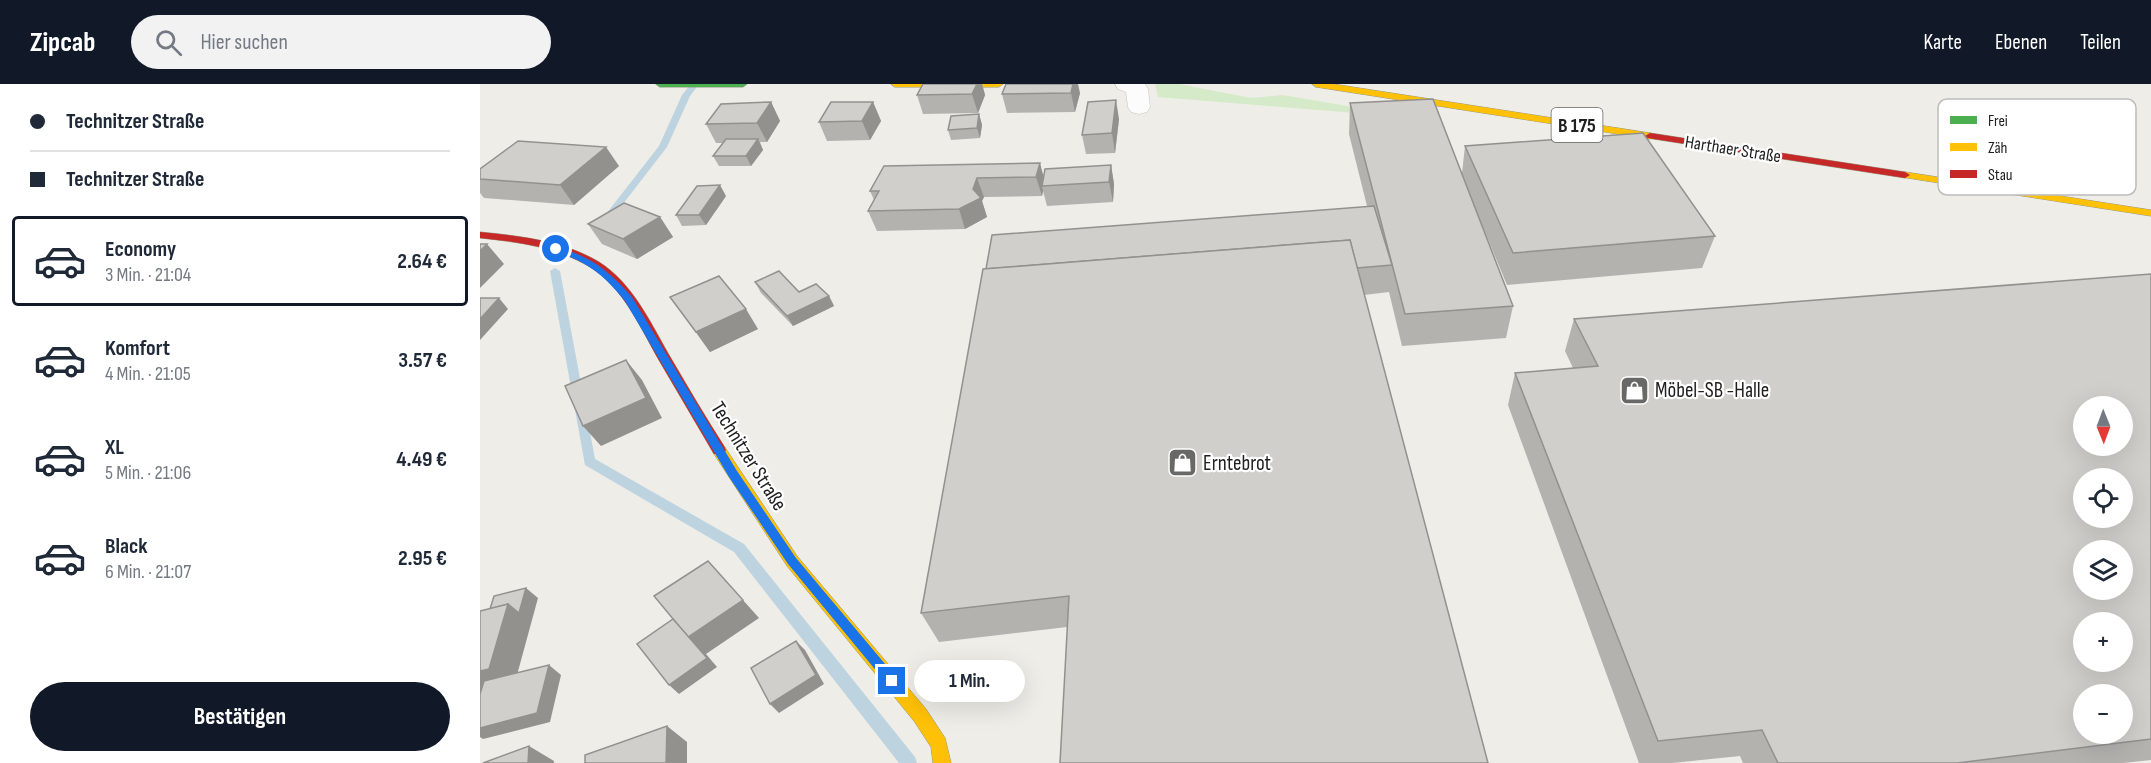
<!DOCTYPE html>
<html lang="de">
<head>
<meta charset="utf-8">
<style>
  :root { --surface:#fff; --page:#f2f2f3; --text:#1f2937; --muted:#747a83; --line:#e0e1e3; --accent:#111827 }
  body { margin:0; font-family:"Sofia Sans Condensed",sans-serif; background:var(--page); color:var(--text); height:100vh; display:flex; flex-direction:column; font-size:22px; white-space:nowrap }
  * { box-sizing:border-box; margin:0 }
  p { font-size:20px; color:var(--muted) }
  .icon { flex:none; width:33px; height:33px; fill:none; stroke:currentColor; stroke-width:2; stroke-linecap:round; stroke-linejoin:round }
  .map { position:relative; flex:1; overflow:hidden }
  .side { display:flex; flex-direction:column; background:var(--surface); width:480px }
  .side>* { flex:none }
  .hud { display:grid; align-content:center; height:132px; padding:0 30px; background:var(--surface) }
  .needle { width:39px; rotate:179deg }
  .tools { position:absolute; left:1593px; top:312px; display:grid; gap:12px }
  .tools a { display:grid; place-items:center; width:60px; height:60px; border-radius:50%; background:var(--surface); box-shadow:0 6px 24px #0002; font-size:30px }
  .end { position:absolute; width:27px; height:27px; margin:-14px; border:8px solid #1a73e8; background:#fff; box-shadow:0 0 0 3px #fff }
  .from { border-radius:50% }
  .bubble { position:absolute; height:42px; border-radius:21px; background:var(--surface); box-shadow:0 6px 24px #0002; font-size:20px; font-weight:700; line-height:42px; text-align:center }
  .hud b { display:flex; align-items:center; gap:21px; height:57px; font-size:22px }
  .hud b+b { border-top:2px solid var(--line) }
  .hud i { width:15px; height:15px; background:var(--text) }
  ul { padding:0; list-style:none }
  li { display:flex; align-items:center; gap:18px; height:90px; margin:0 12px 9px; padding:0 18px; border:3px solid transparent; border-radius:6px }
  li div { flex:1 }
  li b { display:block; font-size:22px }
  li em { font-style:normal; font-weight:700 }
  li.current { border-color:var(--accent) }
  li>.icon { width:54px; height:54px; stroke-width:1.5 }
  .action { display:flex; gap:12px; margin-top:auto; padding:12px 30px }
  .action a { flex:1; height:69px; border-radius:36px; background:var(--accent); color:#fff; font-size:24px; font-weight:700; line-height:69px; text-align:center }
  header { display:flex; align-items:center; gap:36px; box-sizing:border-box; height:84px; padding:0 30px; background:var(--accent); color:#fff }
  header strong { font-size:28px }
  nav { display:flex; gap:33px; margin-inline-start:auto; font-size:21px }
  .search { width:420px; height:54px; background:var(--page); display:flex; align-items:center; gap:15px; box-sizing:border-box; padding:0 21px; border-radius:33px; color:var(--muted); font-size:22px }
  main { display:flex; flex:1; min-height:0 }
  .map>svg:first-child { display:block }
  .grass { fill:#d5eac8 }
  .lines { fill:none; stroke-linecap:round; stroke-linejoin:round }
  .stream { fill:#bdd3e0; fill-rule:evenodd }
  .street-casing { stroke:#c5c5c3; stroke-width:1 }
  .fast-casing { stroke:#929880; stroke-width:1 }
  .slow-casing { stroke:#929880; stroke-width:1 }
  .jam-casing { stroke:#929880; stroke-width:1 }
  .street { fill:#fcfcfc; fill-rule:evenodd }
  .fast { fill:#4caf50; fill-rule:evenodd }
  .slow { fill:#ffc107; fill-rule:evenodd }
  .jam { fill:#c62828; fill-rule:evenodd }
  .wall { fill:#b4b2af }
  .shaded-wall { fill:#92918e }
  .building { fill:#d1cfcb; stroke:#92918e; stroke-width:1.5; fill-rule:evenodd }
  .route { fill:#1a73e8 }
  .labels { text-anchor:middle; stroke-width:4.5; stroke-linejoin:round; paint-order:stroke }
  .far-street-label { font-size:18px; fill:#202020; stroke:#fff }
  .shield { fill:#fff; stroke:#636363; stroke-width:1.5 }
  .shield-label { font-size:20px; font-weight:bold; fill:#202020 }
  .poi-label { font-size:21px; fill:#202020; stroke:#fff; text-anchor:start }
  .street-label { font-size:21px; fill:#202020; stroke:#fff }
  .key { fill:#fff; stroke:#bcbcbc; stroke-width:1.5 }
  .key-label { font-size:16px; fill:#202020 }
</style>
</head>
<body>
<header>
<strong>Zipcab</strong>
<div class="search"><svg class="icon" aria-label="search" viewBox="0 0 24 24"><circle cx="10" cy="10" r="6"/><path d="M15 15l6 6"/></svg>Hier suchen</div>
<nav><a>Karte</a><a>Ebenen</a><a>Teilen</a></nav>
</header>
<main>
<section class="side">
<div class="hud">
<b><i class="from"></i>Technitzer Straße</b>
<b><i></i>Technitzer Straße</b>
</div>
<ul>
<li class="current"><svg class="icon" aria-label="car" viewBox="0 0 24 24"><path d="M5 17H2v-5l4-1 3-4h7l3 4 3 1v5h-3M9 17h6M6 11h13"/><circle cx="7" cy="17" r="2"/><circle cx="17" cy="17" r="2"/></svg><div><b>Economy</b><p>3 Min. · 21:04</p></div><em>2.64 €</em></li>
<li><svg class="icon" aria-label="car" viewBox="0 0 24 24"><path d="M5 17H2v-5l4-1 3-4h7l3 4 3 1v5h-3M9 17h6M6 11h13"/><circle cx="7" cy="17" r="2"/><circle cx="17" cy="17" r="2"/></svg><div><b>Komfort</b><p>4 Min. · 21:05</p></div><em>3.57 €</em></li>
<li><svg class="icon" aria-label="car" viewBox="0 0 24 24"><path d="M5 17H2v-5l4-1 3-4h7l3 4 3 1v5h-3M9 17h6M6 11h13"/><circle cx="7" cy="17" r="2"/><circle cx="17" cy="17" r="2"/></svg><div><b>XL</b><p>5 Min. · 21:06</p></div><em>4.49 €</em></li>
<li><svg class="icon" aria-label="car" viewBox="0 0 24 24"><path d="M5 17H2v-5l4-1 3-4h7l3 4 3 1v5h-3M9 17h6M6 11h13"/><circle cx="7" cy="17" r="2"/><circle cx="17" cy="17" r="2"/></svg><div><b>Black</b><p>6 Min. · 21:07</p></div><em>2.95 €</em></li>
</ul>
<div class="action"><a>Bestätigen</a></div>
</section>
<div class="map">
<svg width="1671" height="679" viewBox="0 0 1671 679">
  <rect width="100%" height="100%" fill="#eeede8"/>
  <path class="grass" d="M675,0h24l72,14 32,-3 133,23 -258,-21z"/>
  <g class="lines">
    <g class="stream">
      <path d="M211,0h8l-9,12 -23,51 -58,75h-6v-4l56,-72 23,-51z"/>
      <path d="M75,184l5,3 35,188 149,85 171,213 2,6h-18l-165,-211 -149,-87 -35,-194z"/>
    </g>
    <defs>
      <path id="street" d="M635,0h30l3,5 2,18 -3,5 -8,2 -8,-2 -3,-5 -2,-15 -8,-3z"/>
      <path id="fast" d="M176,0h91l-4,3h-83z"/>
      <g id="slow">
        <path d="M411,0h112l-4,3h-104z"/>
        <path d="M832,0h21l317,49 5,3 -5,3 -334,-52z"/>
        <path d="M1425,88l246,38v6l-250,-39v-4z"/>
        <path d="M239,361l5,1 73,110 129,153 19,29 6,25h-18l-2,-16 -17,-26 -127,-155 -73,-112 -2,-4 2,-4z"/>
      </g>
      <g id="jam">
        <path d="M1170,49l255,39 5,3 -5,3 -258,-40 -2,-2z"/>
        <path d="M0,148c40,4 84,9 119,30 35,22 53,64 73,98 17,29 34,58 52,86l2,4 -2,4h-10c-18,-31 -36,-61 -54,-92 -19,-33 -36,-74 -70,-95 -33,-20 -72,-25 -110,-29z"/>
      </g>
    </defs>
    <use href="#street" class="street-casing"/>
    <use href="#fast" class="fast-casing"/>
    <use href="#slow" class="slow-casing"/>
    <use href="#jam" class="jam-casing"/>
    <use href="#street" class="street"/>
    <use href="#fast" class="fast"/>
    <use href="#slow" class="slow"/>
    <use href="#jam" class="jam"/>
  </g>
  <g class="wall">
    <path d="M443,0h59l3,11 -7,18 -55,1 -6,-19z"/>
    <path d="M600,9l-5,19 -68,1 -5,-19z"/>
    <path d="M291,18l9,19 -13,21h-7l3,8 -12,16h-32l-6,-10 10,-13h-7l-10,-19z"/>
    <path d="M393,18l8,19 -11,19 -43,1 -8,-19z"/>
    <path d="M870,19l112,70 3,-27 250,90 -13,32 -195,17 -25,-60 31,81 -7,32 -104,8 -13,-54 -25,3 -297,332 -128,15 -18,-29 446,-407 -18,-72z"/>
    <path d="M499,30l3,11 -2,13 -29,2 -3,-10z"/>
    <path d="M639,35l-4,34 -29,1 -4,-19z"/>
    <path d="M631,81l3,19 -1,18 -66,4 -4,-15 -1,5 -58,1 -2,4 5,16 -22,12 -88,2 -9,-20 6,-11 -4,-9 14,-25 160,10z"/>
    <path d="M139,82l-45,39 -90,-7 -4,-5v-24z"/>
    <path d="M246,112l-20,29 -24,1 -6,-11z"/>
    <path d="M180,133l13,20 -36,22 -35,-15 -14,-20z"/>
    <path d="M1671,190v486l-28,3h-380l-3,-7 -68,7h-33l-131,-358 7,-32 58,-5 -8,-17 9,-32z"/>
    <path d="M275,198l44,10 30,4 5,10 -41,20 -32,-33z"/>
    <path d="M190,213l88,32 -48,23z"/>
  </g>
  <g class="shaded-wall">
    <path d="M497,0h5l3,11 -7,18 -6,-19z"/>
    <path d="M593,0h5l2,9 -5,19 -4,-19z"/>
    <path d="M636,16l3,19 -4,34 -3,-20z"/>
    <path d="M291,18l9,19 -13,21 -10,-19z"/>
    <path d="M393,18l8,19 -11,19 -8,-19z"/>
    <path d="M499,30l3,11 -2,13 -3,-10z"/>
    <path d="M278,55l5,11 -12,16 -5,-10z"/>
    <path d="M126,63l13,19 -45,39 -14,-20z"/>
    <path d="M560,79l5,19 -3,4 1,5 -1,5 -6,-19z"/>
    <path d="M631,81l3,19 -1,18 -4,-20z"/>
    <path d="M497,94l7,19 -2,4 5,16 -22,12 -6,-20 14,-20z"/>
    <path d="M240,101l6,11 -20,29 -7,-10z"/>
    <path d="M180,133l13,20 -36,22 -14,-20z"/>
    <path d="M7,160l17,20 -24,24v-37z"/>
    <path d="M349,212l5,10 -41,20 -6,-10z"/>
    <path d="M19,214l9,11 -28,31v-21z"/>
    <path d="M266,225l12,20 -48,23 -14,-20z"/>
    <path d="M146,276l16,20 20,38 -61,28 -18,-20z"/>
    <path d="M228,477l51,57 -53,36 11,13 -38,27 -10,-9 19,-48z"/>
    <path d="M46,504l12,10 -24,88 -34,9v-24l28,-67z"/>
    <path d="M316,557l9,9 19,34 -45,29 -9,-9z"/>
    <path d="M69,581l12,10 -11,47 -67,17 -3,-2v-9z"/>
    <path d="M187,642l20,16v21h-21z"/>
    <path d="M49,662l25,15v2h-26z"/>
  </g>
  <g class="building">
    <path d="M443,0h54l-5,10 -55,1z"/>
    <path d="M526,0h67l-2,9 -69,1z"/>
    <path d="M953,15l80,207 -108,8 -55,-211z"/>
    <path d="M636,16l-4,33 -30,2 6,-33z"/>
    <path d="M291,18l-14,21 -51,1 15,-20z"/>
    <path d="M351,18h42l-11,19 -43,1z"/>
    <path d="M499,30l-2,14 -29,2 3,-14z"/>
    <path d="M1163,49l72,103 -202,17 -48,-107z"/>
    <path d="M246,55h32l-12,17h-33z"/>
    <path d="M38,57l88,6 -46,38 -80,-6v-10z"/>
    <path d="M560,79l-4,14 -59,1 -4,11 8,9 -22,11 -91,2 11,-20h-9l14,-25z"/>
    <path d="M631,81l-2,17 -67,4 3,-17z"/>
    <path d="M240,101l-21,30h-23l21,-29z"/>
    <path d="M144,119l36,14 -37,22 -35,-15z"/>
    <path d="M894,122l18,59 -35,3 -7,-28 -364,29 6,-34z"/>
    <path d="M870,156l138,523h-428l9,-167 -148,17 62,-344z"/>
    <path d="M0,160h7l-7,7z"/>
    <path d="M299,187l20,21 17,-8 13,12 -42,20 -32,-34z"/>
    <path d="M1671,190v465l-194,24h-179l-16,-33 -104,11 -143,-368 83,-7 -24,-47zM1604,322h38v40h-38zM1604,394h38v40h-38zM1604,466h38v40h-38zM1604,538h38v40h-38zM1604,610h38v40h-38z"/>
    <path d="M239,192l27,33 -50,23 -26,-35z"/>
    <path d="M0,214h19l-19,21z"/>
    <path d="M146,276l20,38 -63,28 -18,-40z"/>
    <path d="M228,477l35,39 -55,37 -34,-41z"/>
    <path d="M46,504l-7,25 -11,-9 -18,5 4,-13z"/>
    <path d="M28,520l-19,65 -9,2v-60z"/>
    <path d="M193,535l34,39 -38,27 -32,-41z"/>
    <path d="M316,557l20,34 -46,29 -19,-36z"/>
    <path d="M69,581l-12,48 -57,15v-34l4,-13z"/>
    <path d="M187,642l-1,37h-81v-8z"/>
    <path d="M49,662l-1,17h-45z"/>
  </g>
  <path class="route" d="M76,163c35,9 53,24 76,50l105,174 59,87 100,119v8h-8l-100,-121 -59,-87 -104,-176c-22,-27 -37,-39 -71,-50v-3z"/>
  <defs>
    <symbol id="shop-square" viewBox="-11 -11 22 22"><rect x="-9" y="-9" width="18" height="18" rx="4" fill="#686866" stroke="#fff"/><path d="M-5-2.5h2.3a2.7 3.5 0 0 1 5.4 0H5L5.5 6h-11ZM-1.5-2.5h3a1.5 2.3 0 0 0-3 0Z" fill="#fff"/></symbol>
  </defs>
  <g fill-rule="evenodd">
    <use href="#shop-square" x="1138" y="290" width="33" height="33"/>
    <use href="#shop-square" x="686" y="362" width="33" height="33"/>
  </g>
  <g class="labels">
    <g class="far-street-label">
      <text transform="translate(1253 65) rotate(9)" y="6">Harthaer Straße</text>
    </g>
    <rect class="shield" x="1071.5" y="24" width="51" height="34" rx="4.5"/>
    <g class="shield-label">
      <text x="1097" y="48">B 175</text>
    </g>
    <g class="poi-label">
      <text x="1175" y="313">Möbel-SB -Halle</text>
      <text x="723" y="386">Erntebrot</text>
    </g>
    <g class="street-label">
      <text transform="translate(269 372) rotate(58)" y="7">Technitzer Straße</text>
    </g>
  </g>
  <rect x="1458" y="15" width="198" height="96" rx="9" class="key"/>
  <rect x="1470" y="32" width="27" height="8" fill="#4caf50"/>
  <rect x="1470" y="59" width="27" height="8" fill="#ffc107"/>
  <rect x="1470" y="86" width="27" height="8" fill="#c62828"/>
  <g class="key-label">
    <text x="1508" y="42">Frei</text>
    <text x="1508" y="69">Zäh</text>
    <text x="1508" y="96">Stau</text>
  </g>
</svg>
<div class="tools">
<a><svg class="needle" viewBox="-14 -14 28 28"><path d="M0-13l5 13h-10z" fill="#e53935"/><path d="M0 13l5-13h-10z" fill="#747a83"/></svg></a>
<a><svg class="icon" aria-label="locate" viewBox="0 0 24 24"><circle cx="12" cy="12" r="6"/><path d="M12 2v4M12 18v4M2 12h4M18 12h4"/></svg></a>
<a><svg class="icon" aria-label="layers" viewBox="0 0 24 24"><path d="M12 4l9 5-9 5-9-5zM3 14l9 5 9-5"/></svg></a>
<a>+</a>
<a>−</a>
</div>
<i class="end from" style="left:76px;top:165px"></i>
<i class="end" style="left:412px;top:597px"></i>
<div class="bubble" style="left:434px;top:576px;width:111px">1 Min.</div>
</div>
</main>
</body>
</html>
